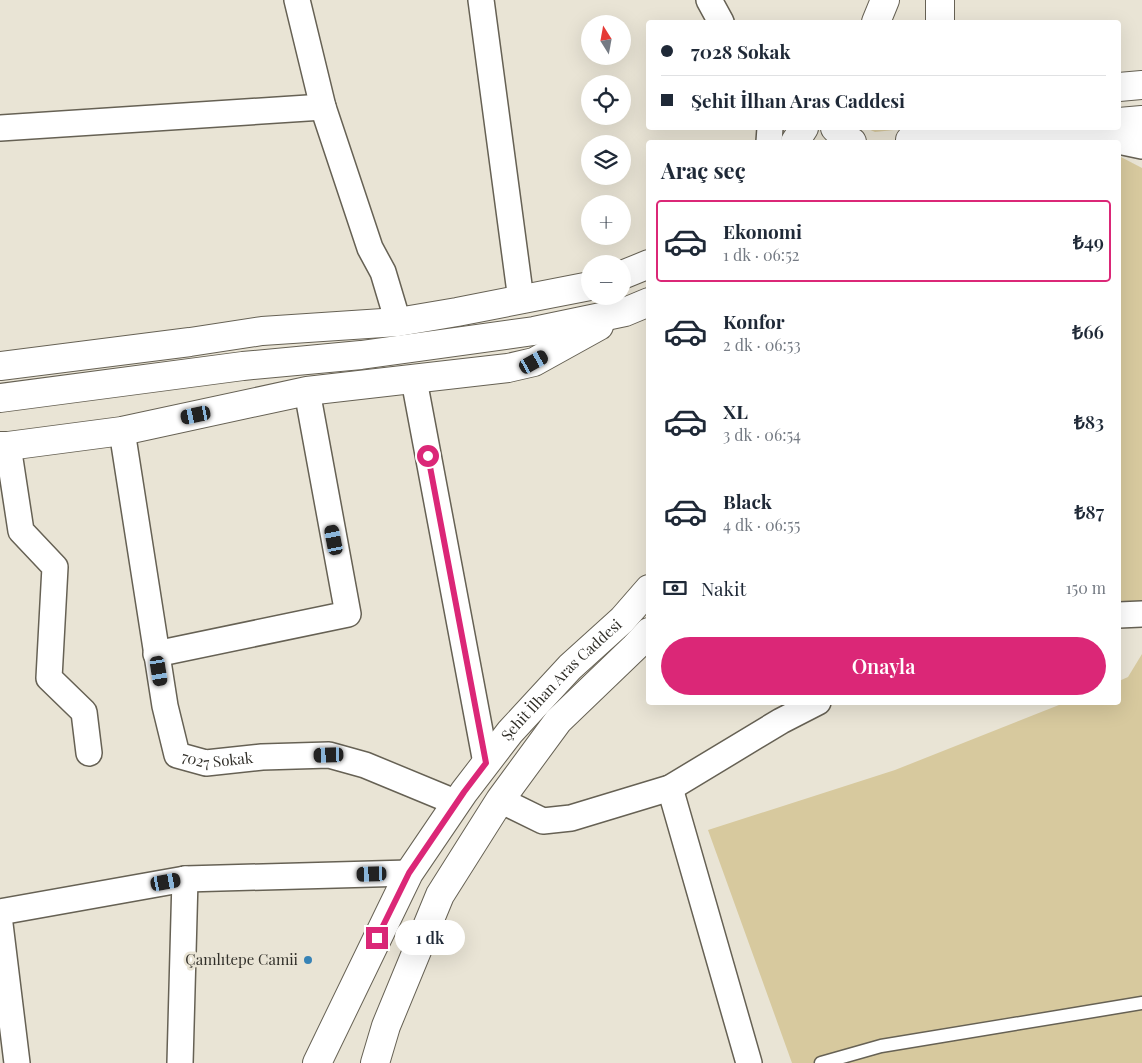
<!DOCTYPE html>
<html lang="tr">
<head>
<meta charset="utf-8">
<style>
  :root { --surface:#fff; --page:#f6f6f7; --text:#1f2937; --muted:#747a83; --line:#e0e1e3; --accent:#db2777 }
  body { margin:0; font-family:"Playfair Display",serif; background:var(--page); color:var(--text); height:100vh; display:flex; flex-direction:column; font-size:19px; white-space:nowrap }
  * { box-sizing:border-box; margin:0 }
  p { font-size:16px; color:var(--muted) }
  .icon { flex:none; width:28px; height:28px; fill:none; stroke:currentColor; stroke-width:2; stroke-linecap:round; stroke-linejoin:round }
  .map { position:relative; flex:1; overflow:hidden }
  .side { position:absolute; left:646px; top:140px; width:475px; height:565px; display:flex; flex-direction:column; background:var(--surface); border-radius:5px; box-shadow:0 5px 20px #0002 }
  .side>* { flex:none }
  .top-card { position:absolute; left:646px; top:20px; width:475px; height:110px; border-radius:5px; box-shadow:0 5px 20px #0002; display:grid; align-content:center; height:110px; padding:0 15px; background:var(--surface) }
  .needle { width:32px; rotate:349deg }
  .buttons { position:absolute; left:581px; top:15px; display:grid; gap:10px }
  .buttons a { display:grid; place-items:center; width:50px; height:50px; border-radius:50%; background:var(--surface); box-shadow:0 5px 20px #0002; font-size:25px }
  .end { position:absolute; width:22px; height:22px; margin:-11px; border:6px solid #db2777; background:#fff; box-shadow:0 0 0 2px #fff }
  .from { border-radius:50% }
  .bubble { position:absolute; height:35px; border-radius:18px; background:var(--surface); box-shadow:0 5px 20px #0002; font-size:16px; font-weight:600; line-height:35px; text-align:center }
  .car { position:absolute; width:15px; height:30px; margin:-15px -8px; border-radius:6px; box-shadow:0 0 4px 1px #0007; background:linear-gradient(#222 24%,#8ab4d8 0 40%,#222 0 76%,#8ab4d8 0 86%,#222 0) }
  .top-card b { display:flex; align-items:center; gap:18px; height:48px; font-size:19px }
  .top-card b+b { border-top:1px solid var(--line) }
  .top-card i { width:12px; height:12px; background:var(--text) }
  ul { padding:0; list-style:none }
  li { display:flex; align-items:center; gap:15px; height:82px; margin:0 10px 8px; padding:0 5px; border:2px solid transparent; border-radius:5px }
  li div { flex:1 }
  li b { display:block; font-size:19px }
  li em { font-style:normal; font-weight:600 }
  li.on { border-color:var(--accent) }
  li>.icon { width:45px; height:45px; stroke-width:1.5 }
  h2 { padding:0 15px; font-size:22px; line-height:60px }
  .pay { display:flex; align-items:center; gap:12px; height:55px; padding:0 15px; font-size:19px }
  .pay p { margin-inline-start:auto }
  .button { display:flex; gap:10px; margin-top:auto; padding:10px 15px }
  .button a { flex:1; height:58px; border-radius:30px; background:var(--accent); color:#fff; font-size:20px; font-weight:600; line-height:58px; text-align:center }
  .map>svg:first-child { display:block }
  .green { fill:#d7c99e }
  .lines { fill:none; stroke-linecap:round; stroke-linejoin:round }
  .lane-casing { stroke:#666154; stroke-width:15 }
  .street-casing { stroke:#666154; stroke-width:28 }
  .secondary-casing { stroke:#666154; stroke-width:30 }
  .lane { stroke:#fff; stroke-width:12 }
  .street { stroke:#fff; stroke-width:25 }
  .secondary { stroke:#fff; stroke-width:28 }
  .route { stroke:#db2777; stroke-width:6 }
  .poi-dot { fill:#3783b6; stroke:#e9e4d5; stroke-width:2 }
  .labels { text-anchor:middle; stroke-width:5; stroke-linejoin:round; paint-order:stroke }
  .street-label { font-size:15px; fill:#302e28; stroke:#e9e4d5 }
  .poi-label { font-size:15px; fill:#302e28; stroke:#e9e4d5; text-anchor:end }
</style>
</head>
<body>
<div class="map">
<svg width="1142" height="1063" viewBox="0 0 1142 1063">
  <rect width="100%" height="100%" fill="#e9e4d5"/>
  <g class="green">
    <path d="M866,128h30l-2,2 -19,2z"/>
    <path d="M1119,156l23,12v435l-23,2z"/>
    <path d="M1142,654v409h-350l-84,-233 187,-60 169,-67 55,-1v-21l9,-4z"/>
  </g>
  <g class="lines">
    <defs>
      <path id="lane" d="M821,1063l60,-17 261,-43"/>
      <g id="street">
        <path d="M297,0l26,107 47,141 13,24 15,50"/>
        <path d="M481,0l40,300"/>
        <path d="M709,0l12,22"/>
        <path d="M0,128l323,-21"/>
        <path d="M1078,128l45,14 19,4"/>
        <path d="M769,142l1,-14"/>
        <path d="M414,380l72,383"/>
        <path id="s1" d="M122,431l43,275 12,49 29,8 56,-6 67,-2 36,10 92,38"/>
        <path d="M8,446l13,85 34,36 -6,111 35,34 5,41"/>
        <path d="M1119,615l23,-1"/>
        <path d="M156,654l192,-40 -41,-223"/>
        <path d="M670,788l79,275"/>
        <path d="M500,800l43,21 28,-3 99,-30 111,-67 37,-19"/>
        <path d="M0,912l185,-33 224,-6"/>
        <path d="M0,924l17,139"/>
        <path d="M180,1063l5,-184"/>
      </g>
      <g id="secondary">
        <path d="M940,0v22"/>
        <path d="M876,22l9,-22"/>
        <path d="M1119,87l23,-2"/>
        <path d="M1119,122l23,-2"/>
        <path d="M835,128l11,11 6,3"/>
        <path d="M910,140l110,-5 59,-7"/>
        <path d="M795,142l9,-14"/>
        <path d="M622,275l27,-11"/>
        <path d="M0,366l190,-24 72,-11 136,-9 59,-10 133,-26"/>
        <path d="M0,398l243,-32 118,-11 173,-24 91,-19 24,-10"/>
        <path d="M0,446h8l114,-15 185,-40 201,-23 26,-6 65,-36"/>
        <path id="s2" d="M317,1063l92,-190 55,-81 46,-60 60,-65 52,-47 27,-31"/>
        <path d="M375,1063l11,-37 54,-131 60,-95 58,-79 77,-74 14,-15"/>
      </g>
    </defs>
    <use href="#lane" class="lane-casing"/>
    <use href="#street" class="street-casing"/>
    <use href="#secondary" class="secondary-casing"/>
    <use href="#lane" class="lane"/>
    <use href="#street" class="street"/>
    <use href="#secondary" class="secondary"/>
  </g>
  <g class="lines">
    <path class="route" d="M377,938l32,-65 55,-81 22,-29 -58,-307"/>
  </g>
  <circle class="poi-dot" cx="308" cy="960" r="5"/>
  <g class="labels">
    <g class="street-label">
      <text dy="5" stroke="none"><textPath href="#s2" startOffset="458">Şehit İlhan Aras Caddesi</textPath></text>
      <text dy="5" stroke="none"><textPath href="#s1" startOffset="370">7027 Sokak</textPath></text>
    </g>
    <g class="poi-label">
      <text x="298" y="965">Çamlıtepe Camii</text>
    </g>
  </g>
</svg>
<div class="buttons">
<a><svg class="needle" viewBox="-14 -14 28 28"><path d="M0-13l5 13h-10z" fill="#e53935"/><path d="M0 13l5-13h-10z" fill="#747a83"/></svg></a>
<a><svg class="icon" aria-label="locate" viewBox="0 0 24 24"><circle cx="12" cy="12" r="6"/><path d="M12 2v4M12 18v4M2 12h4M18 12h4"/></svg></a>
<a><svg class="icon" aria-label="layers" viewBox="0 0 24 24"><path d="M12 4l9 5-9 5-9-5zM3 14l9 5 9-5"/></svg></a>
<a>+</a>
<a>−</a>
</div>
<i class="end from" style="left:428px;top:456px"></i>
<i class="end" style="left:377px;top:938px"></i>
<div class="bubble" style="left:395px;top:920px;width:70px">1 dk</div>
<i class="car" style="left:534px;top:362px;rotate:61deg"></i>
<i class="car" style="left:196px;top:415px;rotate:258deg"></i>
<i class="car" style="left:334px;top:540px;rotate:349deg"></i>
<i class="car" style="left:159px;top:671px;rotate:171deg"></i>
<i class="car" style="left:329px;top:755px;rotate:268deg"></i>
<i class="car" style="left:372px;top:874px;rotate:268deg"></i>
<i class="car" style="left:166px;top:882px;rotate:80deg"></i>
<div class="top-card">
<b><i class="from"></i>7028 Sokak</b>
<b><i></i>Şehit İlhan Aras Caddesi</b>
</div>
<section class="side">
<h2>Araç seç</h2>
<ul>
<li class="on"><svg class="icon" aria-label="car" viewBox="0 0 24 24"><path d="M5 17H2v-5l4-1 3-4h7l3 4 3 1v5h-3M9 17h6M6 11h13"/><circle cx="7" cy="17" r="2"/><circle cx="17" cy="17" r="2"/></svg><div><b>Ekonomi</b><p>1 dk · 06:52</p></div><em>₺49</em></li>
<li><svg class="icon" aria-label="car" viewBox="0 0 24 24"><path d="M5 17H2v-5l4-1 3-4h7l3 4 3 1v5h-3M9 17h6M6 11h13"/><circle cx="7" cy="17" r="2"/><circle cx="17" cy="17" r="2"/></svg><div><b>Konfor</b><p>2 dk · 06:53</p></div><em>₺66</em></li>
<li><svg class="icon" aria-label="car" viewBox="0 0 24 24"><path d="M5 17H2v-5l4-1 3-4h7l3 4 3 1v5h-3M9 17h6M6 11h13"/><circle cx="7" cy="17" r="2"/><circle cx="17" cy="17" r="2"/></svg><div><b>XL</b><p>3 dk · 06:54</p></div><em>₺83</em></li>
<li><svg class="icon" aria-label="car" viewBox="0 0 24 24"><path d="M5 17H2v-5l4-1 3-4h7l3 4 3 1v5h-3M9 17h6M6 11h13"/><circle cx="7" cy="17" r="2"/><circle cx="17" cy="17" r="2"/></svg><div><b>Black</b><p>4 dk · 06:55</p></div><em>₺87</em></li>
</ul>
<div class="pay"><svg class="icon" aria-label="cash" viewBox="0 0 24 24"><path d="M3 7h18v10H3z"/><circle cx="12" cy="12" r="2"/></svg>Nakit<p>150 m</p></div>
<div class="button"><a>Onayla</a></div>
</section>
</div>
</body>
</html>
